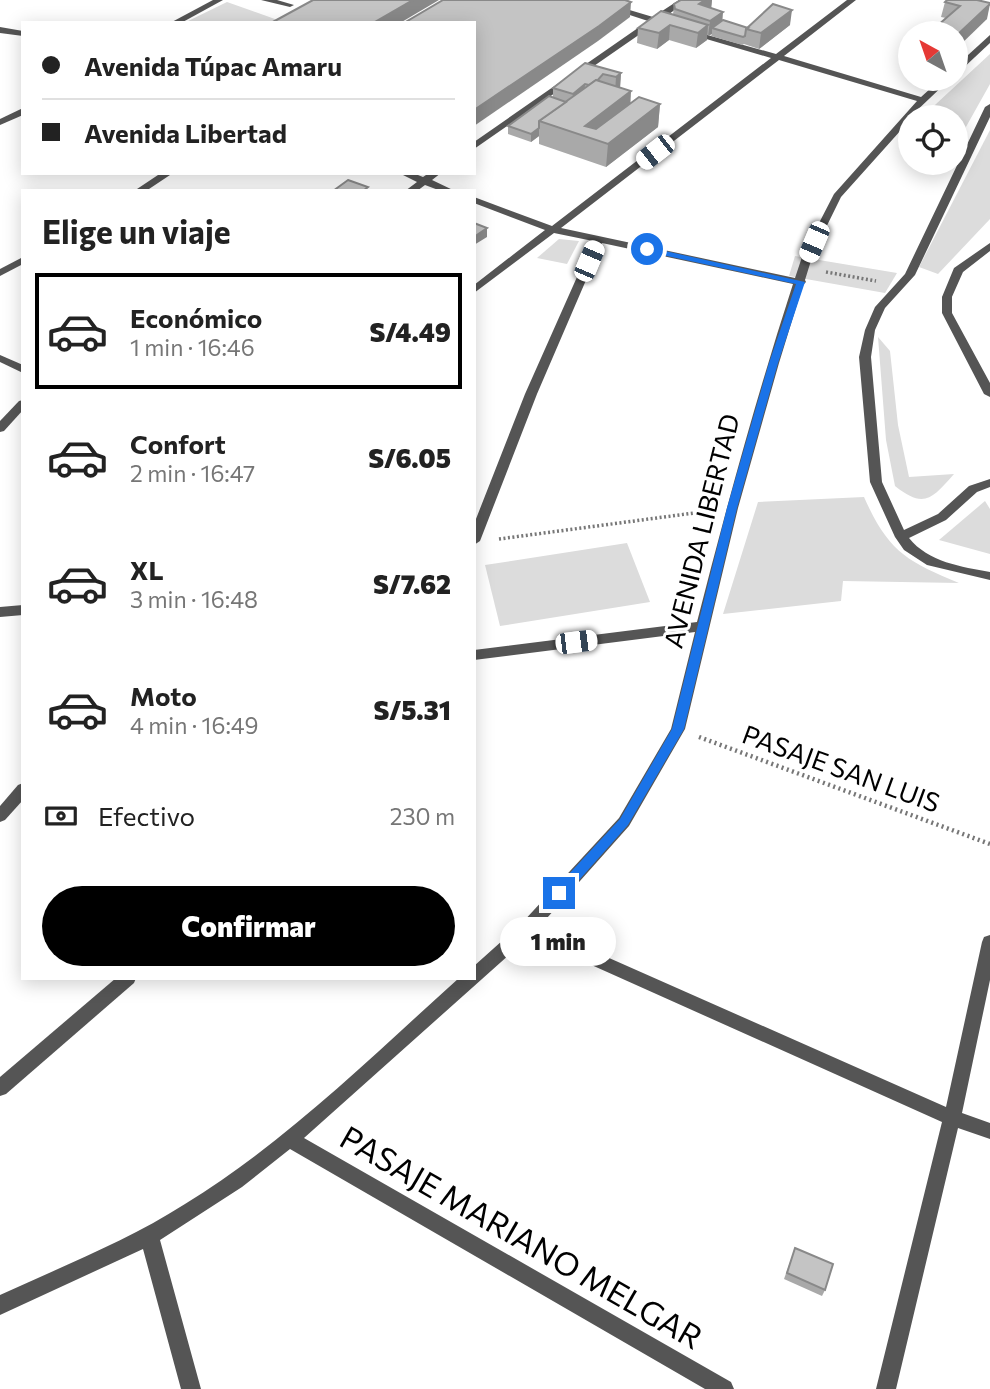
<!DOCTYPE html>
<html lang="es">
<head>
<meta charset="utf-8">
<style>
  :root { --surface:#fff; --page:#f2f2f2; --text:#222; --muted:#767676; --line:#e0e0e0; --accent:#000 }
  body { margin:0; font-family:Commissioner,sans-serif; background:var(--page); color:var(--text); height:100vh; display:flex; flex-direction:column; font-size:26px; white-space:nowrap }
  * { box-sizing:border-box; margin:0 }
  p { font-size:23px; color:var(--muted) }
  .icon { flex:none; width:38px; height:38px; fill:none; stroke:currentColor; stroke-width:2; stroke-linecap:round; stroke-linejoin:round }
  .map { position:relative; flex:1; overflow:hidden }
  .panel { position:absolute; left:21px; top:189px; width:455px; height:791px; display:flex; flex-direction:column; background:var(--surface); border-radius:0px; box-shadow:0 4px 18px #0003 }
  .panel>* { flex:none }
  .banner { position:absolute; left:21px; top:21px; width:455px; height:154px; border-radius:0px; box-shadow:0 4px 18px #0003; display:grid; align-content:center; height:154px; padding:0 21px; background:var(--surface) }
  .needle { width:46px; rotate:320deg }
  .buttons { position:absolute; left:898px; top:21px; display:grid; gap:14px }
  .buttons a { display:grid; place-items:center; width:70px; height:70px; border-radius:50%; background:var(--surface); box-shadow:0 4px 18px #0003; font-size:35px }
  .end { position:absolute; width:32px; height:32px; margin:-16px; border:9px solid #1a73e8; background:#fff; box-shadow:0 0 0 4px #fff }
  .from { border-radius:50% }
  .bubble { position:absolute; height:49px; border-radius:24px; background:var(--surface); box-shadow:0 4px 18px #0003; font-size:23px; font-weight:800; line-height:49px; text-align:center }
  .car { position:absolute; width:21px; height:42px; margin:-21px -10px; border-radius:9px; box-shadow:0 0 5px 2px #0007; background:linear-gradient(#fff 24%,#345 0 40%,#fff 0 76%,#345 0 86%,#fff 0) }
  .banner b { display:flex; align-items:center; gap:24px; height:66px; font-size:26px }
  .banner b+b { border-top:2px solid var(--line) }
  .banner i { width:18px; height:18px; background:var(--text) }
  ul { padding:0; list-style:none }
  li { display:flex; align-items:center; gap:21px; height:116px; margin:0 14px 10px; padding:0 7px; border:4px solid transparent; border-radius:0px }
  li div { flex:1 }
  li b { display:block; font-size:26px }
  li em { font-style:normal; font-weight:800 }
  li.selected { border-color:var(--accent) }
  li>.icon { width:63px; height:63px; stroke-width:1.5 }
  h2 { padding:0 21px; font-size:32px; line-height:84px }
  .pay { display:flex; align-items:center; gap:18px; height:77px; padding:0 21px; font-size:26px }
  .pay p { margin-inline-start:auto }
  .action { display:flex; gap:14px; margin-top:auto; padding:14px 21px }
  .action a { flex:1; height:80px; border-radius:42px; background:var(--accent); color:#fff; font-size:28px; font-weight:800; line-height:80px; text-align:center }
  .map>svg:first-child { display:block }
  .green { fill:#dcdcdc }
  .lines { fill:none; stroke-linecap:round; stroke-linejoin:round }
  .path-far1 { stroke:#777; stroke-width:3.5; stroke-dasharray:2 2.5; stroke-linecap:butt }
  .path { stroke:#777; stroke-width:4.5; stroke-dasharray:2 3.5; stroke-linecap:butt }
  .service { fill:#555; fill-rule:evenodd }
  .minor { fill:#555; fill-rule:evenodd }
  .wall { fill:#a9a9a9 }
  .shaded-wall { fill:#898989 }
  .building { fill:#c4c4c4; stroke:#898989; stroke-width:2 }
  .route { fill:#1a73e8 }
  .labels { text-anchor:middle; stroke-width:6; stroke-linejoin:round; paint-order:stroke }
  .street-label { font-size:26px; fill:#000; stroke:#fff }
  .near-street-label { font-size:32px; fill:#000; stroke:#fff }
</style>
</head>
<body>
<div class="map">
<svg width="990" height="1389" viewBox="0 0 990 1389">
  <rect width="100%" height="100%" fill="#fff"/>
  <g class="green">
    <path d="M227,2l59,21h-102z"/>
    <path d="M990,54v30l-28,50 -6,-1v-16h-34z"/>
    <path d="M990,130v89l-52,55 -19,-7z"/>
    <path d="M559,239l20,2 -12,23 -30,-6z"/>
    <path d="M795,256l102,17 -12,20 -96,-17z"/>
    <path d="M878,337l12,14 8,74 11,52 45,-3c-22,25 -30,35 -59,12l-9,-46z"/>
    <path d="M864,497c24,54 42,64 95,86l-116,-2 -2,20 -118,13 35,-112z"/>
    <path d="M985,501l5,8v45l-51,-14z"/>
    <path d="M627,543l23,59 -150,24 -15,-61z"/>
  </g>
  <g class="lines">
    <g class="path-far1">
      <path d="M826,272l50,9"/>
      <path d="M499,539l210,-28"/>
    </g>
    <path class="path" d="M699,737l291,107"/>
    <g class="service">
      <path d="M213,0h10l-42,23h-11z"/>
      <path d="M261,0h16l17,5 -4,2z"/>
      <path d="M990,243v8l-27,21 -12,27h-8l-1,-2 12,-29z"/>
    </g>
    <g class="minor">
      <path d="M584,0h12l57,17 26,-17h9l-27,20 8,2v4l-13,-3 -182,126v-7l174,-121z"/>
      <path d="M847,0h9l-72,56 137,41 20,-18h9l-40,38v3l-69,77 -28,57 -8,26 1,2 -3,3 -24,78 -41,145 -53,221 -56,97 -90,101 407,180 36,-165 2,-5 6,-2v45l-28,133 28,10v16l-32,-11 -62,261h-20l66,-267 -413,-185 -225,201 427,244 3,7h-29l-415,-240 -48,38 -82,53 41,149h-20l-38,-140 -143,66v-20c63,-29 127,-54 185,-91 101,-62 186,-147 274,-226h15v-12l47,-42 98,-106 52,-89 24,-97 -221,28v-10l223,-28c29,-114 60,-227 96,-338l-191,-41 -65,151 -57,147 -6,4v-21l51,-130 68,-153 -39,-8 -80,60v-8l71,-55 -71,-27v-6l78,29 219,-168 -85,-25v-4l90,25zM779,60l138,41 -83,93 -31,60 -8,24 -234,-50z"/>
      <path d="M0,27l23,4v5l-23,-3z"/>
      <path d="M990,35v8l-31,29h-3v-6z"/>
      <path d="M990,104v13l-75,158 -30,33 -10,22 -4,27 11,125 22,48 34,-16 31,-28 21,-7v8l-13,5 -31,28 -37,18c19,24 53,29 81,34v8l-63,-15 -23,-15 -9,-13 -25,-55 -11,-125 6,-27 10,-23 30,-33 80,-167z"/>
      <path d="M23,108v7l-23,10v-6z"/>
      <path d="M161,173h12l-27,18h-12z"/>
      <path d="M399,173h14l10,4 6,-4h12l-9,7 23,11h-14l-16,-6 -8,6h-12l12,-9z"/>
      <path d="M23,257v7l-23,12v-7z"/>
      <path d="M947,294l5,3v16l38,70v14l-6,-3 -42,-81v-16z"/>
      <path d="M0,355l23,10v8l-23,-11z"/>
      <path d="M23,400v10l-19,21 -4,1v-11l19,-20z"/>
      <path d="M23,605v10l-23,2v-10z"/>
      <path d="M23,783v17l-18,20 -5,2v-16l18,-21z"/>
      <path d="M116,978h20l-2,5 -128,111 -6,2v-19z"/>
    </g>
  </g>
  <g class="wall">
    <path d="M681,0h31l-1,8 11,13 26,7 42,-3 -31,24 -15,-5 -2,1 -31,-9 1,-2 -5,1v5l-11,8 -27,-8 -12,9 -20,-6 1,-15 35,-13 1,-11z"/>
    <path d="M947,0l40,19 -31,14h-26l16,-15 -5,-1 4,-15z"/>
    <path d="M910,61v15l-6,-2 1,-8z"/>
    <path d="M585,63l36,10 -1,15 11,15 29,1 -2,23 -52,40 -67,-23v-8l-8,6 -23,-8v-8l45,-28v-10z"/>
    <path d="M795,1248l30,42 -3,6 -38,-17z"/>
  </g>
  <g class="shaded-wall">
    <path d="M413,0h26l-39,23h-27z"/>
    <path d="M705,0h7l-1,10 -12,-6z"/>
    <path d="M631,2l-1,15 -32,24 -124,85v-16z"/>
    <path d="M990,4l-3,15 -31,30v-13z"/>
    <path d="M792,10l-2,15 -31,24 2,-16z"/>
    <path d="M723,12l-1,15 -10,1v6l-4,2 2,-15z"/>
    <path d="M670,25l-1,15 -12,9 2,-16z"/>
    <path d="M708,25l-1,15 -11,8 2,-15z"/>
    <path d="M621,73l-1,15 -5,5 1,-16z"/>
    <path d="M585,84l-1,16 -12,4 1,-10z"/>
    <path d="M631,91l-1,23 -34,26 -11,-14z"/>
    <path d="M660,104l-2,23 -52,40 2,-23z"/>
    <path d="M539,128v8l-8,6v-8z"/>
    <path d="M487,228v9l-13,8v-8z"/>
  </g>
  <g class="building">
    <path d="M313,0h100l-40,23h-102z"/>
    <path d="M443,0h182l6,2 -32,24 -125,84v-87h-70z"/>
    <path d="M681,0h24l-6,4 24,8 -13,9 -35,-12 -1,-5z"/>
    <path d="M947,0h30l13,3v1l-34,32v-3l-26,-1 30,-26 -15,-4z"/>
    <path d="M773,4l19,6 -31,23 -15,-4z"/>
    <path d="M661,11l47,14 -10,8 -28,-8 -11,8 -21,-5z"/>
    <path d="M723,20l25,8 -2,1 -1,7 -2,1 -31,-9z"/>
    <path d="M585,63l36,10 -5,4 -13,-3 -6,7 -1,-1 -7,5 -4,-1 -12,10 -20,-6z"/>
    <path d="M596,80l35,11 -46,35 11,3 43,-32 21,7 -52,40 -69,-23z"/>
    <path d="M549,96l17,6 -27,19v7l-8,6 -23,-8z"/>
    <path d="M348,180l20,7 -5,4h-30z"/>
    <path d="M474,223l13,5 -13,9z"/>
    <path d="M795,1248l38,16 -8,26 -38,-17z"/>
  </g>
  <path class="route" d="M647,247l158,35 -27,81 -41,145 -53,221 -56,96 -64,72 -5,2 -6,-6 2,-4 65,-70 52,-90 55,-221 42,-145 27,-79 -152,-33z"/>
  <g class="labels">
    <g class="street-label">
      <text transform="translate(702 531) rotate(-76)" y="9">AVENIDA LIBERTAD</text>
      <text transform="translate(841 769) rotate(20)" y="9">PASAJE SAN LUIS</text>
    </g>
    <g class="near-street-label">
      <text transform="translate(521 1238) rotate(30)" y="11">PASAJE MARIANO MELGAR</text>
    </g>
  </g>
</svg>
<div class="buttons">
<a><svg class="needle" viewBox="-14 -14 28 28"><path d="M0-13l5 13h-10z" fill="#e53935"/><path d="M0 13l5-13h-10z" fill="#767676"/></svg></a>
<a><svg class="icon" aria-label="locate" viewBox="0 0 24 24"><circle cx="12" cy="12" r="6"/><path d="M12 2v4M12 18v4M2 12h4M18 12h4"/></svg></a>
</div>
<i class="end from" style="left:647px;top:249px"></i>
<i class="end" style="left:559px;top:893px"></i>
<div class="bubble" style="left:500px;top:917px;width:116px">1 min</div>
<i class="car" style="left:655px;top:152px;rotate:232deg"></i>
<i class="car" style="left:814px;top:242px;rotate:203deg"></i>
<i class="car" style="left:589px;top:261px;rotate:23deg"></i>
<i class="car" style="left:576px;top:642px;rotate:83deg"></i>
<div class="banner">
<b><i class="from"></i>Avenida Túpac Amaru</b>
<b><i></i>Avenida Libertad</b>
</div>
<section class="panel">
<h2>Elige un viaje</h2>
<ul>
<li class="selected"><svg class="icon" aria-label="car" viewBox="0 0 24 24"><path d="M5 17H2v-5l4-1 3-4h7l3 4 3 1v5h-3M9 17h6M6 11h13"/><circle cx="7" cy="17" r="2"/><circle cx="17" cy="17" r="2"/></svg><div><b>Económico</b><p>1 min · 16:46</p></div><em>S/4.49</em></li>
<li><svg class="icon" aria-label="car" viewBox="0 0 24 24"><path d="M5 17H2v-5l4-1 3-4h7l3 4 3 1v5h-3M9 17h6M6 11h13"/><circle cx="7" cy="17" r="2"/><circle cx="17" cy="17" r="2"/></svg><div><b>Confort</b><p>2 min · 16:47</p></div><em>S/6.05</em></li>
<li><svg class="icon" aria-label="car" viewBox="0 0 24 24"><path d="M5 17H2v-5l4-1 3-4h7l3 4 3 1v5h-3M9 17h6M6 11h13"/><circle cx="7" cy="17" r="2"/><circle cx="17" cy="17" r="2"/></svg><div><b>XL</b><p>3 min · 16:48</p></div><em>S/7.62</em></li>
<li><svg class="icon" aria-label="car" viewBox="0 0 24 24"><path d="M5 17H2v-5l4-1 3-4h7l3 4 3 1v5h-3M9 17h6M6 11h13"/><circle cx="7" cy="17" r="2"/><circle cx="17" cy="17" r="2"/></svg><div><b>Moto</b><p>4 min · 16:49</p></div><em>S/5.31</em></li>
</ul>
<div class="pay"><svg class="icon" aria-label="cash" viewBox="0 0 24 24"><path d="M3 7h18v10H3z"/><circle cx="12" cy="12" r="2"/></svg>Efectivo<p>230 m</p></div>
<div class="action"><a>Confirmar</a></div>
</section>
</div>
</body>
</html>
